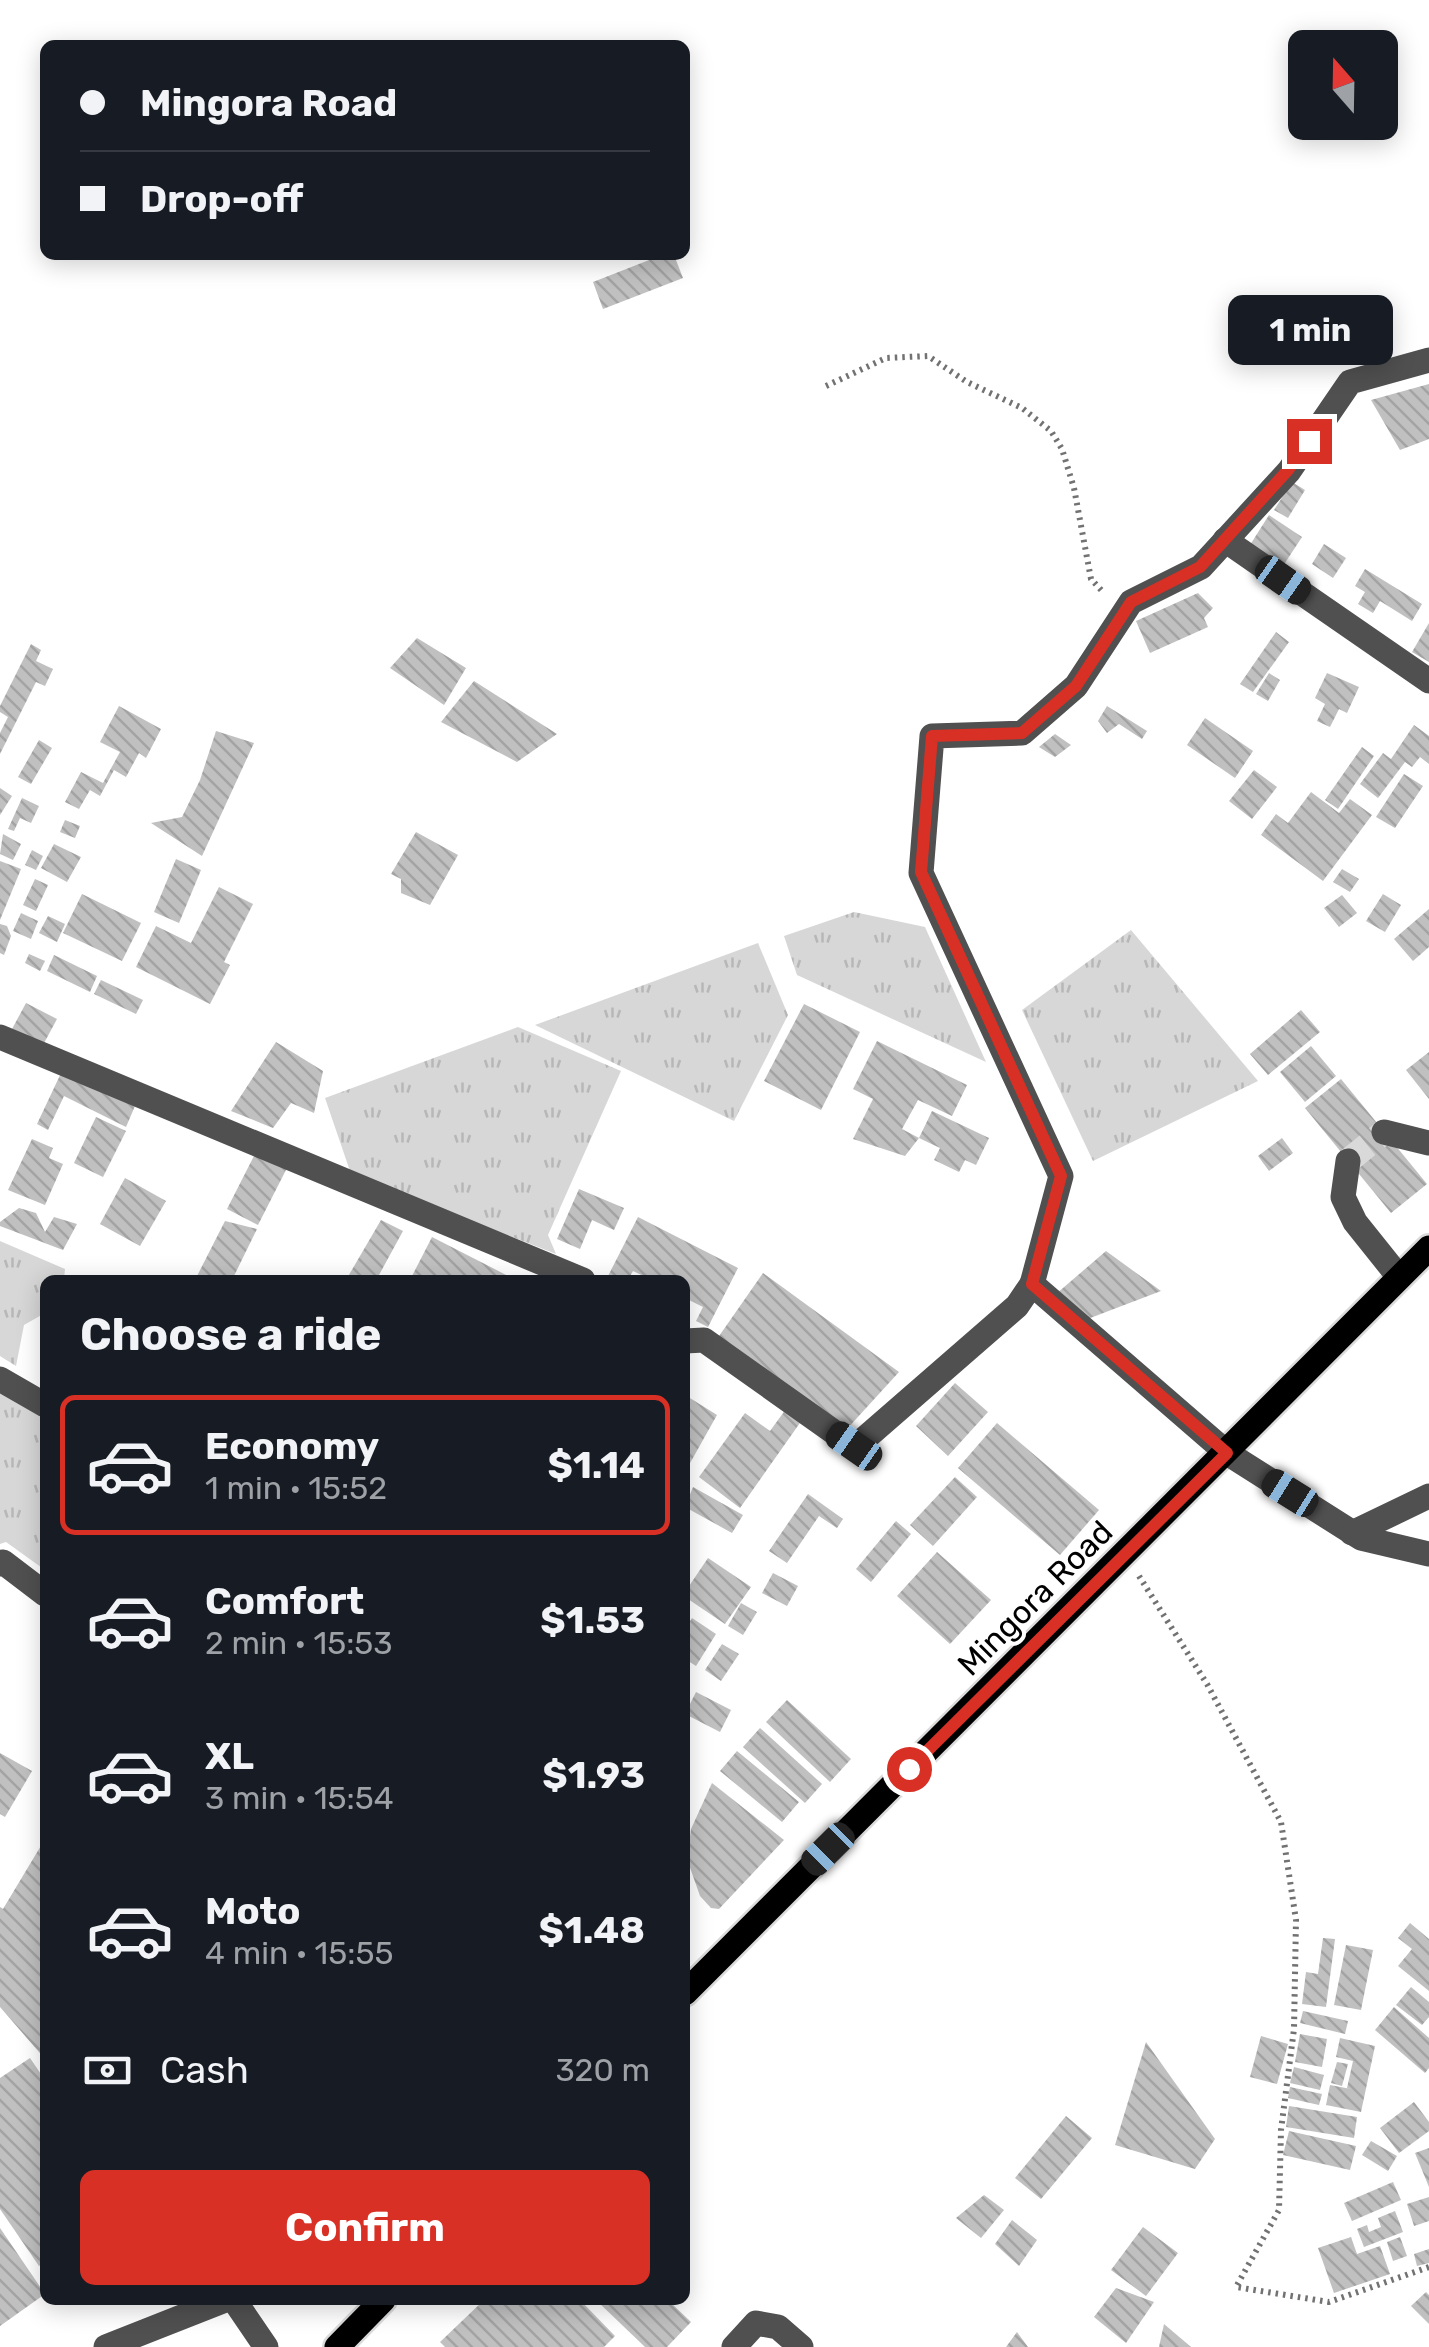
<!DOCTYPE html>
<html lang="en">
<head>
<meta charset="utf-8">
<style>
  :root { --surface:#171b24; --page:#20242c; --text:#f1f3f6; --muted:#9ea1a6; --line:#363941; --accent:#d93025 }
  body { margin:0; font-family:Rubik,sans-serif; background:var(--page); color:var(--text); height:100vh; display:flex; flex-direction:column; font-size:38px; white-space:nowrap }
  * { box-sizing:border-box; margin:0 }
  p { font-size:32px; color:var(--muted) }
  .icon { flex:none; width:55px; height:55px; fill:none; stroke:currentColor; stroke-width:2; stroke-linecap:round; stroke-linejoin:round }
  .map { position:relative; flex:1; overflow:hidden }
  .sheet { position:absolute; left:40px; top:1275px; width:650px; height:1030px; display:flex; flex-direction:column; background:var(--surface); border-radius:15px; box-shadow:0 5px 25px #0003 }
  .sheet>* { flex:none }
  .hud { position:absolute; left:40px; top:40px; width:650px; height:220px; border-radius:15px; box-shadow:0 5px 25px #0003; display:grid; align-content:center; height:220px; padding:0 40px; background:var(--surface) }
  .needle { width:65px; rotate:340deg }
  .fabs { position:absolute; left:1288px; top:30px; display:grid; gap:20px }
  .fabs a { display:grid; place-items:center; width:110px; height:110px; border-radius:15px; background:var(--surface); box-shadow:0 5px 25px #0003; font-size:50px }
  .end { position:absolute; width:45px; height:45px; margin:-22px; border:12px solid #d93025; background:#fff; box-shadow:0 0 0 5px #fff }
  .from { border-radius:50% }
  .bubble { position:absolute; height:70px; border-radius:15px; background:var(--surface); box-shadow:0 5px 25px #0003; font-size:32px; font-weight:700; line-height:70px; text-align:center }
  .car { position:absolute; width:30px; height:60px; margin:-30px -15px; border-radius:12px; box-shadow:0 0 8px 2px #0007; background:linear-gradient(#222 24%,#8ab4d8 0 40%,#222 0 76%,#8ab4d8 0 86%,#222 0) }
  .hud b { display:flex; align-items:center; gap:35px; height:95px; font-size:38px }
  .hud b+b { border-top:2px solid var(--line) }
  .hud i { width:25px; height:25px; background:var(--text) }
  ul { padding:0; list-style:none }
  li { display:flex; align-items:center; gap:30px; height:140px; margin:0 20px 15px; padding:0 20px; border:5px solid transparent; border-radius:15px }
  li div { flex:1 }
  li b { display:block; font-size:38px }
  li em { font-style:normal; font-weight:700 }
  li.selected { border-color:var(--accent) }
  li>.icon { width:90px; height:90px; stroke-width:1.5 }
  h2 { padding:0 40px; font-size:45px; line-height:120px }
  .pay { display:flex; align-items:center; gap:25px; height:110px; padding:0 40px; font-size:38px }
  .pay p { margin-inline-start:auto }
  .action { display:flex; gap:20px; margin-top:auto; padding:20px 40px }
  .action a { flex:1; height:115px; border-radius:15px; background:var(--accent); color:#fff; font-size:40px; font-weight:700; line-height:115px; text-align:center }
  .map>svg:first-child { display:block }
  .grass { fill:url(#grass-tufts) }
  .building { fill:url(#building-back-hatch) }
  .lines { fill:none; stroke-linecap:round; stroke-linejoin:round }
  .minor-tunnel { stroke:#d9d9d9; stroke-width:25; stroke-dasharray:25 12; stroke-linecap:butt }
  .major-casing { stroke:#dbdbdb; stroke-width:30 }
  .path { stroke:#727272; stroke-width:6; stroke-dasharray:2.5 5; stroke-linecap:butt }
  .minor { stroke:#505050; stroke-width:25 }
  .major { stroke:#000; stroke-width:25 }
  .route { stroke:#d93025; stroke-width:12 }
  .labels { text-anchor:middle; stroke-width:8; stroke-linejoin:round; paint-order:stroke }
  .street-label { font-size:32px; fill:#000; stroke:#fff }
</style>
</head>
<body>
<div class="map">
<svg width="1429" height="2347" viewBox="0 0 1429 2347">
  <defs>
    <pattern id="grass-tufts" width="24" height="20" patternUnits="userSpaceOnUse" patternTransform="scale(2.5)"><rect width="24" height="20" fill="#d7d7d7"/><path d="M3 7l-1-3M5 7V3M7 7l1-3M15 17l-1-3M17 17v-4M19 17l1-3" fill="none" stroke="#b7b7b7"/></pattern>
    <pattern id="building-back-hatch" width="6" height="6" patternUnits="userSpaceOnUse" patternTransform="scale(2.5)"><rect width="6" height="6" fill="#c0c0c0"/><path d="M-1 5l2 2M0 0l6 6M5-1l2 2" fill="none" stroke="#a3a3a3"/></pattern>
  </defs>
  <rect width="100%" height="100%" fill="#fff"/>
  <g class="grass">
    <path d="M854,912l71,15 61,135 -189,-87 -13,-39z"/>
    <path d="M1131,930l127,151 -165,80 -71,-151z"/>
    <path d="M758,943l30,72 -54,106 -199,-96z"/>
    <path d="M518,1027l103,44 -73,164 8,19 -205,-80 -26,-76z"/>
    <path d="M0,1241l65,28 -1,11h-19v33l-21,12 -8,41 -16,-10z"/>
    <path d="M0,1388l45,28v154l-39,-28 -6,2z"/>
  </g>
  <g class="building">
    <path d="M662,255h12l9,23 -80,31 -10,-27z"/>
    <path d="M1429,384v55l-29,11 -29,-50z"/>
    <path d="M1292,482l13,8 -17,28 -14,-8z"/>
    <path d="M1269,515l33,22 -19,29 -33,-21z"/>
    <path d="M1324,544l22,14 -13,20 -21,-14z"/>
    <path d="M1365,569l57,35 -10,17 -32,-20 -7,12 -15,-9 7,-12 -10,-6z"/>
    <path d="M1198,593l15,15 -9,10 4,9 -58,26 -14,-32z"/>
    <path d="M1429,623v39l-17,-10z"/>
    <path d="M1276,632l13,10 -36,50 -13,-8z"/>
    <path d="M417,638l49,30 -22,37 -54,-37z"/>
    <path d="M31,644l10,6 -5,11 17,8 -8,17 -9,-4 -36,72v-21l8,-16 -8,-5v-6z"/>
    <path d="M1269,673l11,7 -12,21 -12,-7z"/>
    <path d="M1327,673l32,14 -12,26 -8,-4 -9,18 -13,-6 8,-17 -10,-6z"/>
    <path d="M474,681l83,53 -40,28 -76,-40z"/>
    <path d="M119,706l42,23 -15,29 -7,-5 -13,24 -12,-7 -14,26 -10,-6 -11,19 -14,-7 16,-30 22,11 17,-31 -20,-10z"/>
    <path d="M1107,706l40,25 -5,8 -23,-15 -12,9 -9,-12z"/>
    <path d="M1205,718l48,33 -18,27 -48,-33z"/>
    <path d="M1414,725l15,11v28l-9,-7 -8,10 -7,-5 -27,36 -18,-14 23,-31 8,6z"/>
    <path d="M216,731l38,12 -52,113 -51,-33 31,-6 18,-37z"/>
    <path d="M1055,734l16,11 -16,12 -16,-10z"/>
    <path d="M39,740l13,8 -21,36 -13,-7z"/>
    <path d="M1362,747l12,9 -36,53 -13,-9z"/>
    <path d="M1254,770l23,17 -25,32 -23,-18z"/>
    <path d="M1404,774l19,12 -28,42 -19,-11z"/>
    <path d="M0,788l12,8 -12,19z"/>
    <path d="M1311,792l28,21 11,-14 22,16 -49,66 -62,-46 15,-21 12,9z"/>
    <path d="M22,798l17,8 -8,17 -11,-5 -6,13 -6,-2z"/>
    <path d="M65,820l15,6 -5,12 -15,-6z"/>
    <path d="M416,832l42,23 -28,50 -29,-12v-14l-10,-5z"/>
    <path d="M3,834l18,10 -8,16 -13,-6z"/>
    <path d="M54,844l27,13 -14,25 -26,-14z"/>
    <path d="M32,850l11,6 -7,14 -11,-5z"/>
    <path d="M176,859l25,11 -22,53 -25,-11z"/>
    <path d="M0,861l21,8 -21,51z"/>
    <path d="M1342,869l17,10 -9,13 -17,-10z"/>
    <path d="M35,879l13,6 -12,26 -13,-6z"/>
    <path d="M219,887l34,17 -29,58 6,3 -20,39 -74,-37 20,-41 35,17z"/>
    <path d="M82,894l59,29 -19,38 -59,-28z"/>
    <path d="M1383,894l18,11 -16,27 -19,-11z"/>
    <path d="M1342,895l15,18 -18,14 -15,-19z"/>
    <path d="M1429,909v38l-16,14 -19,-22z"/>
    <path d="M21,913l17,8 -7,18 -18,-8z"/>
    <path d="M48,916l17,8 -8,18 -18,-9z"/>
    <path d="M0,924l7,2 4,10 -7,19 -4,-2z"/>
    <path d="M29,954l16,7 -5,10 -15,-8z"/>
    <path d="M54,955l43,21 -7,16 -43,-21z"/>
    <path d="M101,980l42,20 -7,14 -42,-20z"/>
    <path d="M26,1003l31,16 -14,26 -31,-16z"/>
    <path d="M804,1004l56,28 -39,78 -57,-29z"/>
    <path d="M1301,1010l19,22 -52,43 -18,-21z"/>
    <path d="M877,1041l90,44 -15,31 -34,-16 -16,29 17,9 -14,18 -52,-17 20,-40 -20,-10z"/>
    <path d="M276,1042l47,29 -9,42 -23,-10 -18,25 -42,-17z"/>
    <path d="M1311,1046l25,30 -31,26 -25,-30z"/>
    <path d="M1429,1052v47l-23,-29z"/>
    <path d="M62,1071l73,35 -9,21 -62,-31 -16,34 -11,-6z"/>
    <path d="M1341,1079l86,105 -36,29 -86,-105z"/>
    <path d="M932,1111l57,27 -13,27 -11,-5 -6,12 -25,-12 6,-12 -21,-10z"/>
    <path d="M96,1117l30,14 -23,46 -29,-14z"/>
    <path d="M1282,1138l11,15 -24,18 -11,-15z"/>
    <path d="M32,1139l21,9 -4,10 14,6 -18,41 -37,-15z"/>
    <path d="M256,1152l31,16 -29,57 -31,-16z"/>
    <path d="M125,1178l41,23 -26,45 -40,-22z"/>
    <path d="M579,1189l45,19 -10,22 -22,-10 -12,29 -23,-10z"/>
    <path d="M19,1208l17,5 9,19 9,-15 23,7 -14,26 -63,-24v-4z"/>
    <path d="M638,1217l100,51 -30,59 -12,-6 7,-14 -18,-9v-18h-33l-19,-9 -5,9h-22z"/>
    <path d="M381,1220l22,11 -24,44 10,5h-43z"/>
    <path d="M225,1221l32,8 -25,51h-37z"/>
    <path d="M432,1237l84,43h-106z"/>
    <path d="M1106,1251l55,40 -76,29 -29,-26z"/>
    <path d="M763,1273l136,99 -53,58 -129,-91z"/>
    <path d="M955,1383l33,29 -40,44 -32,-30z"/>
    <path d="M685,1395l32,20 -32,57z"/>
    <path d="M786,1409l16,11 -62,88 -41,-31 46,-64 25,18z"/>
    <path d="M997,1423l102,87 -39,45 -102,-87z"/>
    <path d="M955,1477l22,20 -44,49 -23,-21z"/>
    <path d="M693,1487l50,28 -11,18 -47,-26z"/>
    <path d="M808,1494l35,25 -6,9 -18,-12 -32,47 -18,-12z"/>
    <path d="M896,1521l15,13 -40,48 -15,-13z"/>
    <path d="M937,1552l54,48 -41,44 -53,-48z"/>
    <path d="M708,1558l43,29 -26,37 -40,-27v-5z"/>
    <path d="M773,1573l25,13 -11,20 -25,-13z"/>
    <path d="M741,1603l16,9 -14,23 -15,-9z"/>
    <path d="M692,1618l24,16 -20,32 -11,-7v-30z"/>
    <path d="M722,1644l17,10 -18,27 -16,-11z"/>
    <path d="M696,1692l35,18 -11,22 -35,-18z"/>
    <path d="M787,1700l64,59 -21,23 -64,-60z"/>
    <path d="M760,1728l62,56 -17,19 -62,-56z"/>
    <path d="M737,1751l62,51 -17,20 -62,-51z"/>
    <path d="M0,1753l32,18 -27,46 -5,-3z"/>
    <path d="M712,1783l72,57 -65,69 -8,-1 -11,-12 -13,-37 4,-30z"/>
    <path d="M45,1839v220l-45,-52v-100l3,2z"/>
    <path d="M1410,1923l19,16v52l-31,-25 14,-17 -14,-11z"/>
    <path d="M1323,1938l12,1 -9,68 -24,-3 4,-32 12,2z"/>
    <path d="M1346,1945l27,5 -12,60 -27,-5z"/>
    <path d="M1411,1987l18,15v15l-7,8 -26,-20z"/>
    <path d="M1394,2007l35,31v30l-4,5 -50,-43z"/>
    <path d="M1303,2011l45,10 -3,13 -45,-11z"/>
    <path d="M1300,2034l27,5 -5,28 -27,-5z"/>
    <path d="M1261,2036l27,8 -11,40 -27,-7z"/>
    <path d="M1340,2038l35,8 -14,66 -35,-7 4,-20 21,4 -4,-1 6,-27 -17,-4z"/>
    <path d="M1146,2042l69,97 -20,30 -80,-24z"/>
    <path d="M30,2058l15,22v183l-6,3 -39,-57v-131z"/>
    <path d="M1337,2062l11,2 -6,22 -11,-3z"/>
    <path d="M1294,2067l30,8 -4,15 -30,-7z"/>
    <path d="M1290,2087l32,7 -3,11 -31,-7z"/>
    <path d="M1414,2102l15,20v9l-30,22 -19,-25z"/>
    <path d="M1289,2106l68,11 -3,21 -68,-11z"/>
    <path d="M1066,2116l26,22 -51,61 -26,-21z"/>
    <path d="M1289,2131l67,15 -6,24 -67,-15z"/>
    <path d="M1371,2141l26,15 -9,15 -26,-16z"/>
    <path d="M1429,2148v39l-14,-34z"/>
    <path d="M1393,2182l8,18 -49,21 -8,-18z"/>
    <path d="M984,2195l20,15 -23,28 -25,-20z"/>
    <path d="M1429,2197v24l-15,5 -7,-22z"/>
    <path d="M1395,2211l8,21 -39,15 -7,-18 10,-4 2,7 12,-5 -3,-9z"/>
    <path d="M1012,2220l25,20 -18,26 -24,-22z"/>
    <path d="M1143,2227l35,26 -32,43 -35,-26z"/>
    <path d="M0,2228l45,66 -45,32z"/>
    <path d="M1351,2237l6,17 23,-8 10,28 -56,19 -16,-45z"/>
    <path d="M1400,2237l7,19 -14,5 -6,-19z"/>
    <path d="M1429,2249v14l-12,3 -3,-12z"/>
    <path d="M1116,2288l38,14 -28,41 -32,-26z"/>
    <path d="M1426,2292l3,3v29l-18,-18z"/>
    <path d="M484,2300h96l35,36 -11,11h-159l-5,-5z"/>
    <path d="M596,2300h72l23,22 -24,25h-22z"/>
    <path d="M1164,2324l27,23h-32z"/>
    <path d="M1017,2332l11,15h-22z"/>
  </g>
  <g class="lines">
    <path class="minor-tunnel" d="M1348,1161l36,-29"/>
    <defs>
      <g id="major">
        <path d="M685,1993l744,-745"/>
        <path d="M337,2347l46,-47"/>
      </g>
    </defs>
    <use href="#major" class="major-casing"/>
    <g class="path">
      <path d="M826,386l60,-28 42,-2 39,26 55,26 29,23 11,18 12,39 17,91 11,12"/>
      <path d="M1139,1576l68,108 74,138 15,98 -2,109 -13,101 -2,80 -43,77 93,15 100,-35"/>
    </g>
    <g class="minor">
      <path d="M1225,540l204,141"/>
      <path d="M0,1037l583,243"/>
      <path d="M1384,1132l45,11"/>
      <path d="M1348,1161l-5,36 12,25 44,55"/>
      <path d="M1032,1284l29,-108 -140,-303 11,-137 90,-3 54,-47 55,-84 70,-35 88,-96 61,-89 79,-22"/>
      <path d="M685,1341l19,-1 151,107 162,-141 15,-22 195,169 134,85 68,16"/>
      <path d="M0,1379l45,26"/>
      <path d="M1352,1533l77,-37"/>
      <path d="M0,1564l3,-2 42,32"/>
      <path d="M234,2300l32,47"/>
      <path d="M106,2347l119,-47"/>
      <path d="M734,2347l22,-24 22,4 23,20"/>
    </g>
    <use href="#major" class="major"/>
  </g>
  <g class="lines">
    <path class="route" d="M909,1769l318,-316 -195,-169 29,-108 -140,-304 11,-136 90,-3 54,-47 55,-84 69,-35 88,-97 21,-29"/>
  </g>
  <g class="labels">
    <g class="street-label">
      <text transform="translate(1035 1598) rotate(-45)" y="11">Mingora Road</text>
    </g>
  </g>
</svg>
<div class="fabs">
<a><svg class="needle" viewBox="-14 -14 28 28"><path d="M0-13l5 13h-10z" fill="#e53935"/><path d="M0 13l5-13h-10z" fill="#9ea1a6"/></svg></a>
</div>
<i class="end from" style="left:909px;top:1769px"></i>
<i class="end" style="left:1309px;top:441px"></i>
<div class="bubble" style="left:1228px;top:295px;width:165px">1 min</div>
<i class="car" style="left:1283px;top:580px;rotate:125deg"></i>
<i class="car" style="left:854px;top:1446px;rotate:305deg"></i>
<i class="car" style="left:1290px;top:1493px;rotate:302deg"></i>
<i class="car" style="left:828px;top:1849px;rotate:225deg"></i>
<div class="hud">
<b><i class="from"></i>Mingora Road</b>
<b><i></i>Drop-off</b>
</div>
<section class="sheet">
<h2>Choose a ride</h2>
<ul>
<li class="selected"><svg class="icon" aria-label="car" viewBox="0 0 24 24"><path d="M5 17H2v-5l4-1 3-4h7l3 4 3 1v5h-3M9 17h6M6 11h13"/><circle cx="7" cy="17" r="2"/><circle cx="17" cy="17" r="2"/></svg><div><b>Economy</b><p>1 min · 15:52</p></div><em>$1.14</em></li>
<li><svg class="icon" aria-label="car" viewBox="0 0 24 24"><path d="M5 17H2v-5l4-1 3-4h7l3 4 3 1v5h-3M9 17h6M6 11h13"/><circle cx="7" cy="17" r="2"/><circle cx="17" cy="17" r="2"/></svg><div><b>Comfort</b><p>2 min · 15:53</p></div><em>$1.53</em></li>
<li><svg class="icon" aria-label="car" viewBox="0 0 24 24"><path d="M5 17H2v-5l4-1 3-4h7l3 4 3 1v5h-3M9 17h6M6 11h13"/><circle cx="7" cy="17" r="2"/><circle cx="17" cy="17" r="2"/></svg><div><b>XL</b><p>3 min · 15:54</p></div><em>$1.93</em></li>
<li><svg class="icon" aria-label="car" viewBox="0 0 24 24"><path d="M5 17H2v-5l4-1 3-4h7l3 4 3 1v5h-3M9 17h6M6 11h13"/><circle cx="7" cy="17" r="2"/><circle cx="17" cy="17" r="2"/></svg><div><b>Moto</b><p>4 min · 15:55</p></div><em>$1.48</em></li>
</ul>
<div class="pay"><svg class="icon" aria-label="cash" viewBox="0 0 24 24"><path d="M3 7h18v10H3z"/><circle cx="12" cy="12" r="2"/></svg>Cash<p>320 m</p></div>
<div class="action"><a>Confirm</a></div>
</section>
</div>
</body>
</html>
